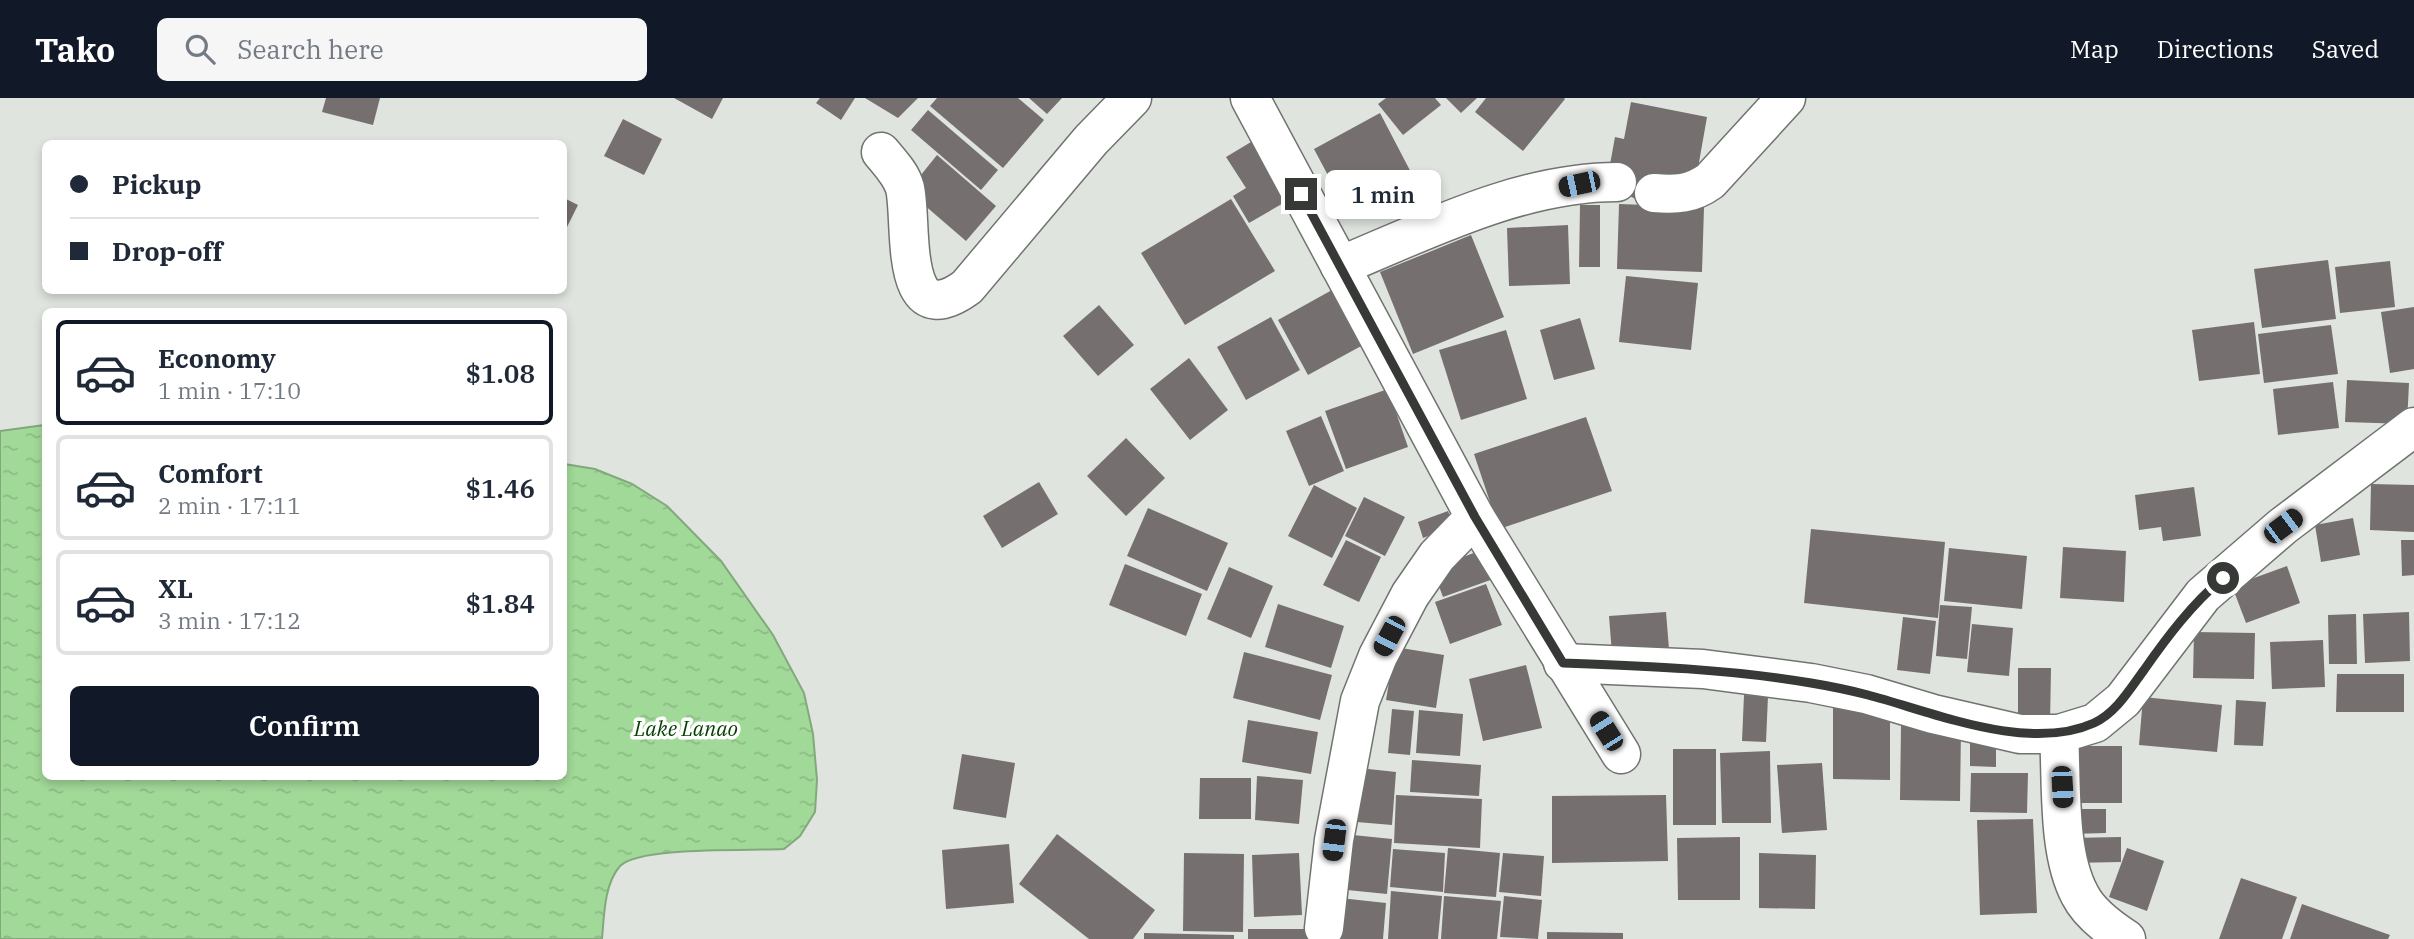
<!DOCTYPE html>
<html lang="en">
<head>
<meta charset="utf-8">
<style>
  :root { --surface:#fff; --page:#f6f6f7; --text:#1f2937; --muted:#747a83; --line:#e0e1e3; --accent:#111827 }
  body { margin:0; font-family:"IBM Plex Serif",serif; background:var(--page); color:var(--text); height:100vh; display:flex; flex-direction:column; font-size:26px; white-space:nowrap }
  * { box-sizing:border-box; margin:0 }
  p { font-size:23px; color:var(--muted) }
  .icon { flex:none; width:38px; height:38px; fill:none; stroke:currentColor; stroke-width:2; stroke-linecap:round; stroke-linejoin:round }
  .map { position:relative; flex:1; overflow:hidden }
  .sheet { position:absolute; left:42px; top:210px; width:525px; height:472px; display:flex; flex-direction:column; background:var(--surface); border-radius:10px; box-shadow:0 4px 10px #0003 }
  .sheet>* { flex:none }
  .top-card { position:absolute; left:42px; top:42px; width:525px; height:154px; border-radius:10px; box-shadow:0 4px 10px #0003; display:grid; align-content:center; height:154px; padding:0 28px; background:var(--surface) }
  .end { position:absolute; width:32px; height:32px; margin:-16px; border:9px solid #373937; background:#fff; box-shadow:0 0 0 4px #fff }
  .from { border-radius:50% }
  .bubble { position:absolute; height:49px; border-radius:10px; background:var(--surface); box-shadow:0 4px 10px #0003; font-size:23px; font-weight:600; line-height:49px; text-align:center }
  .car { position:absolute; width:21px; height:42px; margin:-21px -10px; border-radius:9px; box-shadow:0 0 5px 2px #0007; background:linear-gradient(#222 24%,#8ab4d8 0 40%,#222 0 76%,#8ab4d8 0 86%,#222 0) }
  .top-card b { display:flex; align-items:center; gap:24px; height:66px; font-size:26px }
  .top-card b+b { border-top:2px solid var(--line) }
  .top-card i { width:18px; height:18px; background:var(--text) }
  ul { padding:12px 0 0; list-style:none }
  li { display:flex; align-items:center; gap:21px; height:105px; margin:0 14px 10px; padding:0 14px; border:4px solid var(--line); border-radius:10px }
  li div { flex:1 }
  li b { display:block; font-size:26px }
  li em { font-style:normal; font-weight:600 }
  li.on { border-color:var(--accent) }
  li>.icon { width:63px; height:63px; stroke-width:1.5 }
  .button { display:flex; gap:14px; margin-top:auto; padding:14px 28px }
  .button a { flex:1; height:80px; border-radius:10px; background:var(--accent); color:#fff; font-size:28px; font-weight:600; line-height:80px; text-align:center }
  header { display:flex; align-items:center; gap:42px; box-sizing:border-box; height:98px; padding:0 35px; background:var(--accent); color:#fff }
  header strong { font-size:33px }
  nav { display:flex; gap:38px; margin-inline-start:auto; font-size:24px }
  .search { width:490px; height:63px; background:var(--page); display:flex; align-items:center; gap:18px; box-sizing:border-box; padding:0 24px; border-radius:10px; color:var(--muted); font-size:26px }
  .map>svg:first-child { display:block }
  .water { fill:url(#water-ripples); stroke:#81a97b; stroke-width:2 }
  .building { fill:#766f70 }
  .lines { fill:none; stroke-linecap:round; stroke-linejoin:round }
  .street-casing { stroke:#70746f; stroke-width:41 }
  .street { stroke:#fff; stroke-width:38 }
  .route { stroke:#373937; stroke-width:9 }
  .labels { text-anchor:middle; stroke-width:7; stroke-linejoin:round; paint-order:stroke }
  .water-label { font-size:21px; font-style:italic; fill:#053f00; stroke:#fff }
</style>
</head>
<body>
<header>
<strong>Tako</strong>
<div class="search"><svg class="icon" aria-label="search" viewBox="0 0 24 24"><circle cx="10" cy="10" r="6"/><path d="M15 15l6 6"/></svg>Search here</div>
<nav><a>Map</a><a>Directions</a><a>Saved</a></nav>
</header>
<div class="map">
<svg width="2414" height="841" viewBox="0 0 2414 841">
  <defs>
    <pattern id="water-ripples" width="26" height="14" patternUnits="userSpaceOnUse" patternTransform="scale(1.75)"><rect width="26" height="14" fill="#a1d998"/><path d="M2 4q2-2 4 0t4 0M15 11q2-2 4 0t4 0" fill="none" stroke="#8bbb84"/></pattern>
  </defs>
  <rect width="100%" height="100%" fill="#e0e4df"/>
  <path class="water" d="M45,327l1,352h518v-313l31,5 37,15 35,22 54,55 52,74 31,58 9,41 4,46 -2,32 -15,24 -16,13c-32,2 -145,-3 -164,17 -16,18 -16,51 -18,73h-602v-508z"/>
  <g class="building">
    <path d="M326,0h54l-7,27 -51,-13z"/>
    <path d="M674,0h49l-11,21z"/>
    <path d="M820,0h35l-14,22 -25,-17z"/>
    <path d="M865,0h53l-20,20z"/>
    <path d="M937,0h81l26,22 -41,48 -73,-62z"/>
    <path d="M1029,0h33l-15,16z"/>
    <path d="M1386,0h49l6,7 -38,30 -25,-31z"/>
    <path d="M1446,0h31l-16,15z"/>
    <path d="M1486,0h78l1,1 -42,52 -48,-39z"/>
    <path d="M1631,4l76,15 -12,68 -57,15 -22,-10 -7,-20 6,-33 9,2z"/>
    <path d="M928,12l70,60 -17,20 -70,-60z"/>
    <path d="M1380,15l35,67 -66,35 -35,-66z"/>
    <path d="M623,21l39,20 -18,36 -40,-19z"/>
    <path d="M1251,44l36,59 -38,22 -16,-27 13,-8 -20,-31z"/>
    <path d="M937,57l59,51 -30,35 -58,-50z"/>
    <path d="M564,100l14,7 -14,28z"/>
    <path d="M1231,101l44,72 -90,54 -44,-72z"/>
    <path d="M1619,106l85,3 -2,65 -85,-3z"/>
    <path d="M1580,107h20v62h-21z"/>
    <path d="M1568,127l2,59 -61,2 -2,-58z"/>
    <path d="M1471,137l33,82 -91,37 -33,-82z"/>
    <path d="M2328,162l8,59 -74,9 -8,-59z"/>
    <path d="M2390,163l5,46 -55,6 -5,-46z"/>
    <path d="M1626,178l72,7 -7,67 -72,-8z"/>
    <path d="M1332,192l31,55 -55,30 -30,-55z"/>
    <path d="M1099,207l35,40 -36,31 -35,-40z"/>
    <path d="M2414,209v62l-24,4 -9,-61z"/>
    <path d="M1271,219l29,53 -54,30 -29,-53z"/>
    <path d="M1580,220l15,51 -41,11 -14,-50z"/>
    <path d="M2254,224l6,52 -61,7 -7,-51z"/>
    <path d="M2331,227l7,49 -74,9 -6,-49z"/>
    <path d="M1506,232l21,69 -66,21 -22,-70z"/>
    <path d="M1189,260l39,52 -38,30 -40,-51z"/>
    <path d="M2347,282l62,3 -2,41 -62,-2z"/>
    <path d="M2333,284l6,46 -61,7 -5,-46z"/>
    <path d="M1388,291l20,58 -62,22 -21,-58z"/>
    <path d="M1321,318l23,55 -35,15 -23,-55z"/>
    <path d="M1586,319l26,74 -113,38 -25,-75z"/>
    <path d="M1126,340l39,40 -39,38 -39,-40z"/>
    <path d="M1039,384l19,32 -56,34 -19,-32z"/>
    <path d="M2371,386l43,1v47l-44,-2z"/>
    <path d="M1314,387l43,23 -25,50 -44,-22z"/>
    <path d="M2194,389l7,49 -38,5 -2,-14 -22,3 -4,-35z"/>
    <path d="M1364,399l41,20 -20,39 -40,-20z"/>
    <path d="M1148,410l80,35 -21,48 -80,-35z"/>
    <path d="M1448,413l6,15 -31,12 -5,-16z"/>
    <path d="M2353,420l7,37 -39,7 -6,-37z"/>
    <path d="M1811,431l134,13 -7,76 -134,-15z"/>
    <path d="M1346,442l35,17 -22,45 -36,-17z"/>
    <path d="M2401,442h13v35l-12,1z"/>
    <path d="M2063,449l63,4 -2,51 -64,-4z"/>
    <path d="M1949,450l78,8 -5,53 -78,-8z"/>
    <path d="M1485,451l11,29 -53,19 -11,-29z"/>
    <path d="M1125,466l77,30 -16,42 -77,-31z"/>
    <path d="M2287,468l13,37 -54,20 -14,-37z"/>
    <path d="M1229,469l44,19 -22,52 -44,-19z"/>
    <path d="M1486,486l16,41 -52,19 -15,-42z"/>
    <path d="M1278,506l66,22 -13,42 -66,-21z"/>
    <path d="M1940,507l32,2 -5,52 -31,-3z"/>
    <path d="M1666,514l3,37 -57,5 -3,-38z"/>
    <path d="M2409,514l1,49 -45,2 -2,-49z"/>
    <path d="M2356,516l1,50h-28l-1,-49z"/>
    <path d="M1903,519l33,4 -6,53 -33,-4z"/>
    <path d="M1972,526l41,4 -4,48 -42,-4z"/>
    <path d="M2194,534l61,1 -1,46 -61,-1z"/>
    <path d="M2323,542l2,47 -53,2 -2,-47z"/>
    <path d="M1395,549l49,8 -8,53 -50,-8z"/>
    <path d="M1244,554l88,23 -12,45 -87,-22z"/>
    <path d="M1526,567l16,63 -59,13 -14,-62z"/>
    <path d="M2018,570h33l-1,57h-32z"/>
    <path d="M2337,576h67v38h-68z"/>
    <path d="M1744,597l24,1 -2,46 -24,-1z"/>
    <path d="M2143,599l79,8 -5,47 -78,-7z"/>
    <path d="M2236,602l30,2 -3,44 -29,-1z"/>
    <path d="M1833,608l57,1v73l-57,-1z"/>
    <path d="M1392,611l22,2 -4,44 -22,-2z"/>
    <path d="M1419,612l44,4 -3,42 -44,-3z"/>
    <path d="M1248,622l70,12 -7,42 -69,-12z"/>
    <path d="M1901,628l60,1 -1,74 -60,-1z"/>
    <path d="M1970,635h26v34l-26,-1z"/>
    <rect x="2070" y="648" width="52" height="57"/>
    <rect x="1673" y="651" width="43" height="76"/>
    <path d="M1770,653l1,72h-49l-2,-70z"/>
    <path d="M962,656l53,9 -9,55 -53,-9z"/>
    <path d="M1412,662l69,5 -2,31 -69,-4z"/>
    <path d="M1822,665l5,67 -45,3 -5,-68z"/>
    <path d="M1350,669l46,5 -4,53 -47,-4z"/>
    <path d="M1971,675h57l-1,40 -57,-1z"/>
    <path d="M1257,678l46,4 -4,44 -44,-4z"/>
    <path d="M1200,680h51v41h-52z"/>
    <path d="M1396,697l86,4 -2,49 -86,-5z"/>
    <path d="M1666,697l2,66 -116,2v-67z"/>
    <path d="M2070,711h36v24l-35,1z"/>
    <path d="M2033,721l4,94 -57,2 -3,-95z"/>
    <path d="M1057,736l98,76 -22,29h-44l-70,-55z"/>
    <path d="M1343,736l49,5 -5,55 -50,-5z"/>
    <path d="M1740,739v63h-62l-1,-62z"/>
    <path d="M2121,739v25l-50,1 -1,-25z"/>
    <path d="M1009,746l5,59 -68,6 -4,-59z"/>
    <path d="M1448,750l52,5 -4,44 -52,-4z"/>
    <path d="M2127,750l37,13 -17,50 -38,-14z"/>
    <path d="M1393,751l52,4 -2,39 -53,-5z"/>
    <path d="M1184,755l60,1 -1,78 -60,-1z"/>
    <path d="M1299,755l3,62 -48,2 -2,-62z"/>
    <path d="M1503,755l41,3 -3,40 -42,-4z"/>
    <path d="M1759,755l57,2 -1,54 -56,-1z"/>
    <path d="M2241,780l56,19 -15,42h-63z"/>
    <path d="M1391,793l51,5 -4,43h-50z"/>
    <path d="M1444,798l57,5 -4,38h-56z"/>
    <path d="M1504,798l38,4 -4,39 -38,-2z"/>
    <path d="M1331,799l55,6 -3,36h-57z"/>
    <path d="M2302,806l88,31 -2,4h-98z"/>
    <rect x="1248" y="831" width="61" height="10"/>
    <path d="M1547,834l76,1v6h-76z"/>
    <path d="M1144,835l90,2v4h-90z"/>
  </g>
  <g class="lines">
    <defs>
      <g id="street">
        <path d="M1250,0l225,419 146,237"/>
        <path d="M881,54c9,11 20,22 24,36 8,34 -8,150 62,99l124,-147 41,-42"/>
        <path d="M1654,95c22,2 38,1 56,-12l76,-83"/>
        <path d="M1340,168c87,-36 181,-84 277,-84"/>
        <path d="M1563,565l140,6 108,14 55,11 67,20 87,20h39l36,-11 28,-23 80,-105 80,-69 131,-99"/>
        <path d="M2059,636c3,47 -2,119 21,161 9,18 29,33 46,44"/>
        <path d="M1324,830l10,-88 26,-139 18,-45 32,-61 27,-39 38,-39"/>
      </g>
    </defs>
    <use href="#street" class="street-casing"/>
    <use href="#street" class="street"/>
  </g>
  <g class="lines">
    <path class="route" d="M1301,96l174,323 88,146c83,3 166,6 248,20 18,3 38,7 57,12 65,17 160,58 226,28 22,-10 36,-34 50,-53 23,-33 48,-66 79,-92"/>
  </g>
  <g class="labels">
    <g class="water-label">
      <text x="686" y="638">Lake Lanao</text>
    </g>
  </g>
</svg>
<i class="end from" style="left:2223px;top:480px"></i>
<i class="end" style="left:1301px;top:96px"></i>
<div class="bubble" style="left:1325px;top:72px;width:116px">1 min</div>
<i class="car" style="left:1579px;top:86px;rotate:258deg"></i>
<i class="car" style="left:2283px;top:428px;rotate:53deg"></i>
<i class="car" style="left:1389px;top:538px;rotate:208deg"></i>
<i class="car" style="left:1606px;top:633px;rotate:328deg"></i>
<i class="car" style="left:2062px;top:689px;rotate:177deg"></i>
<i class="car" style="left:1334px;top:742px;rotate:187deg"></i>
<div class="top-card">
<b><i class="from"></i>Pickup</b>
<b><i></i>Drop-off</b>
</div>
<section class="sheet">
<ul>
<li class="on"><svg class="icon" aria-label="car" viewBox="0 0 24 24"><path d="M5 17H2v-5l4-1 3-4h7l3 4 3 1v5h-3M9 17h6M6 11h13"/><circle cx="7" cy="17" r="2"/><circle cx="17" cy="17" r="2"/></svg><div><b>Economy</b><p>1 min · 17:10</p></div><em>$1.08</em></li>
<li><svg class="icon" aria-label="car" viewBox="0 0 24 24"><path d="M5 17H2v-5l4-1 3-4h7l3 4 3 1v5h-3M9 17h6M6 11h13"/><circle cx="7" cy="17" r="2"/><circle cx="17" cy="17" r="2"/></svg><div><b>Comfort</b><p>2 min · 17:11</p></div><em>$1.46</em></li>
<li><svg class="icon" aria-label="car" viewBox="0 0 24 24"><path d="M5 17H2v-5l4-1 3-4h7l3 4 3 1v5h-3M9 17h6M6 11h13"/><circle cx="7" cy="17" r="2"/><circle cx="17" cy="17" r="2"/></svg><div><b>XL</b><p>3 min · 17:12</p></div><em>$1.84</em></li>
</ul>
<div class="button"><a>Confirm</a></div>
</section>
</div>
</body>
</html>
